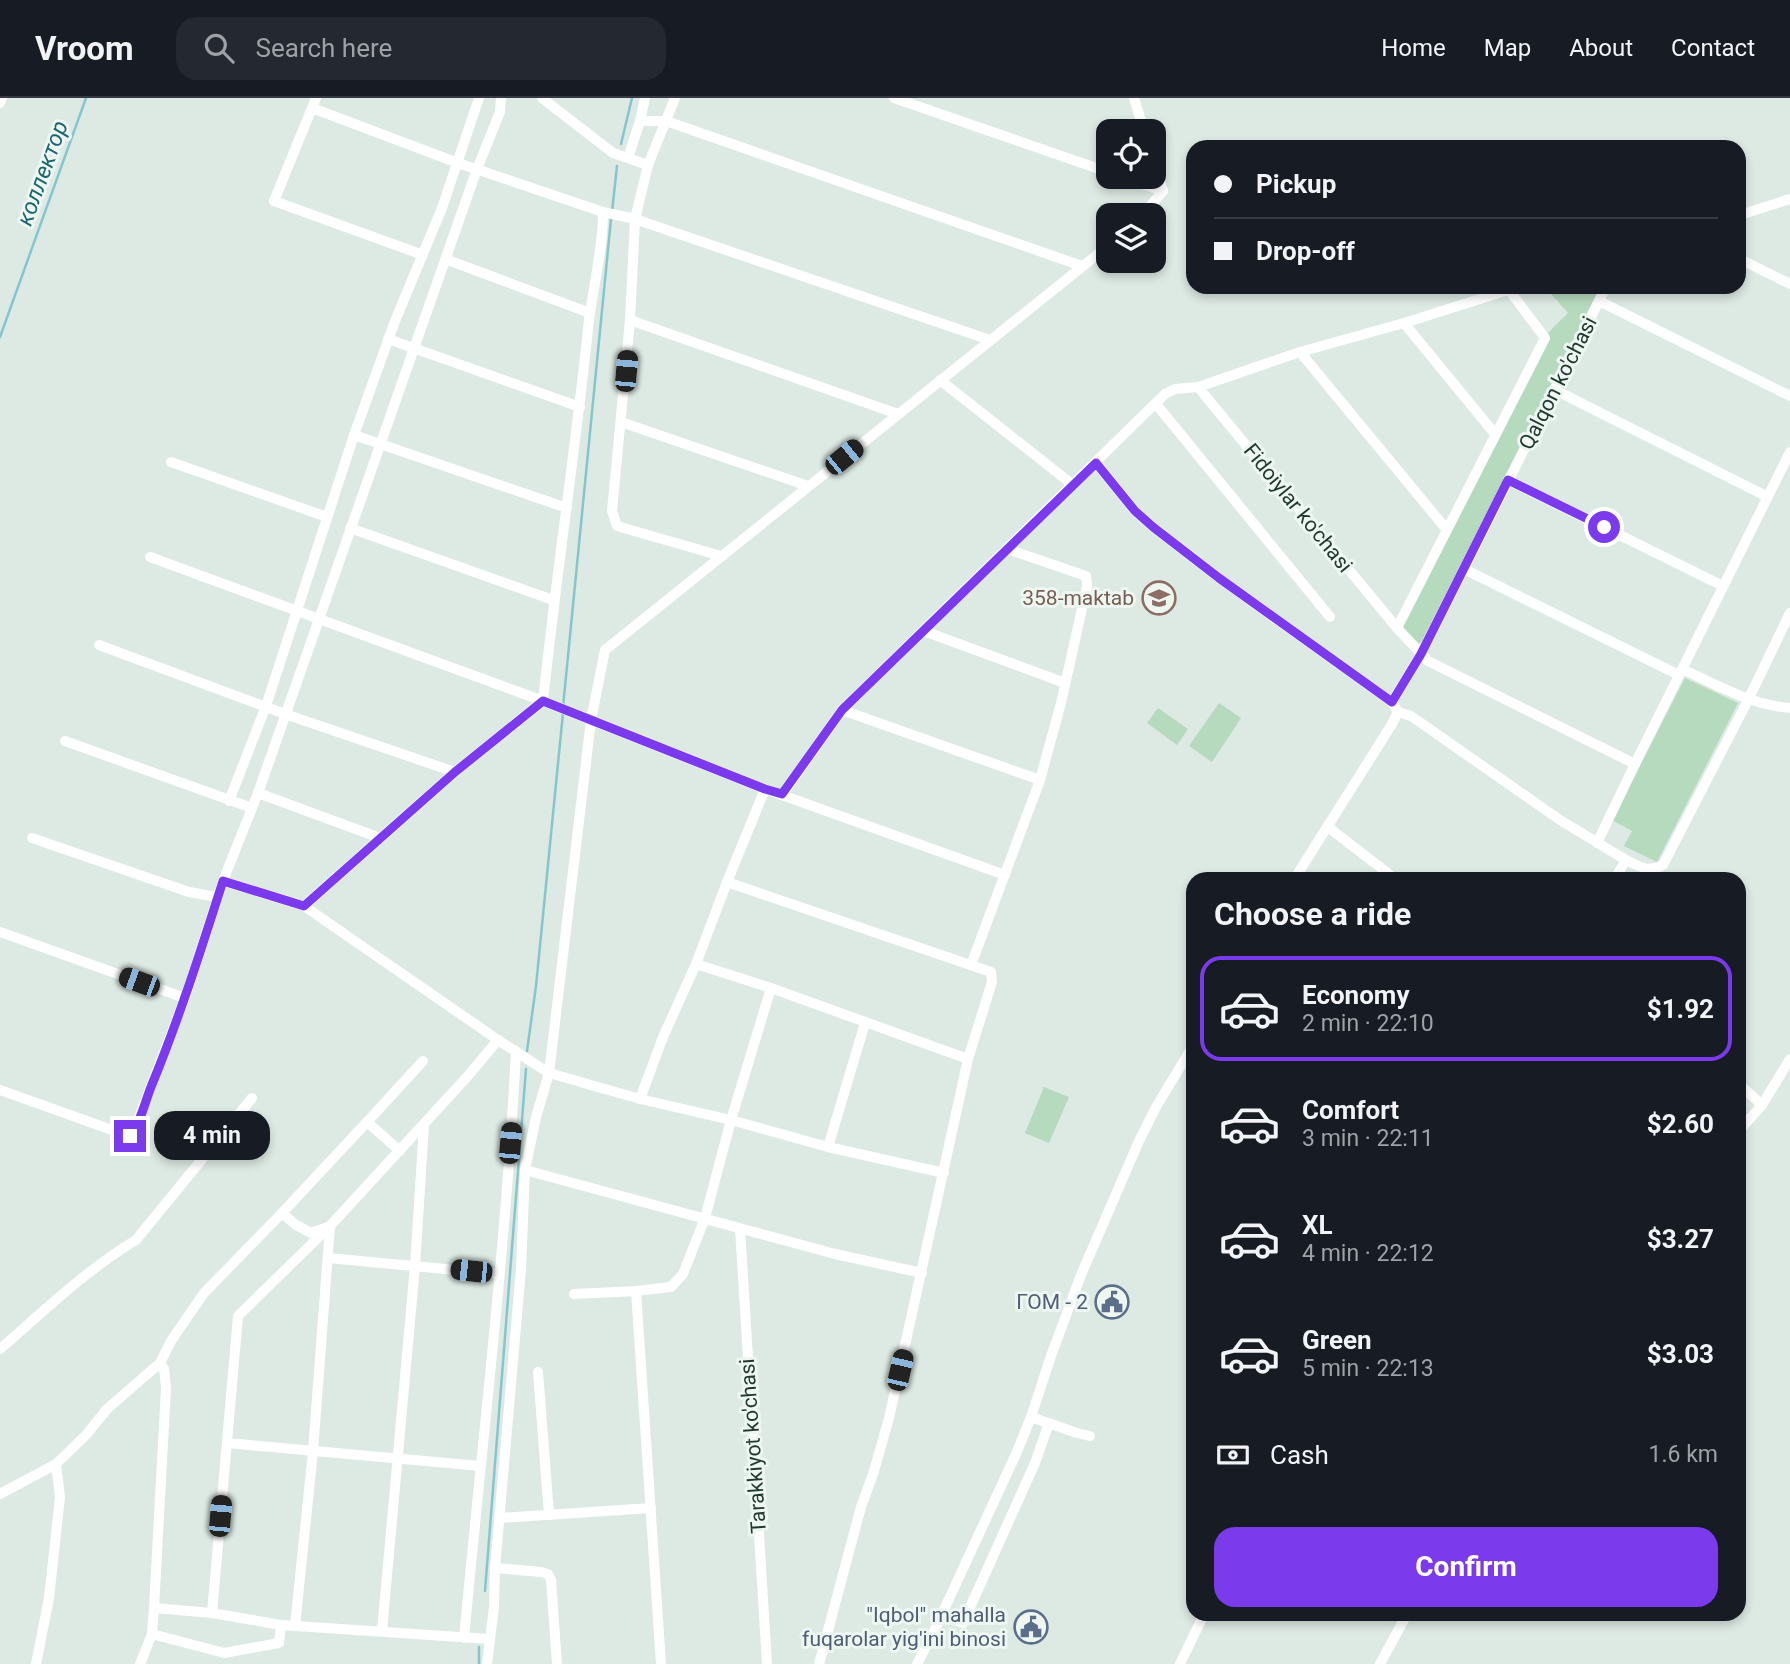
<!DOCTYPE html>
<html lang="en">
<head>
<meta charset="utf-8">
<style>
  :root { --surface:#171b24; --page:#242831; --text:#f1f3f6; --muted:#9ea1a6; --line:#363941; --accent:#7c3aed }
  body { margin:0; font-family:Roboto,sans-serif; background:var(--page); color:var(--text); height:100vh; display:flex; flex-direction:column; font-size:26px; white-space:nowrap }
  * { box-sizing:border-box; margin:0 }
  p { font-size:23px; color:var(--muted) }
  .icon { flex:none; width:38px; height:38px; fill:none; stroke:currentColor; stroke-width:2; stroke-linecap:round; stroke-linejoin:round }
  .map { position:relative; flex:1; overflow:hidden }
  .details { position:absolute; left:1186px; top:774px; width:560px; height:749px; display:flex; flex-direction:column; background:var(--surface); border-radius:21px; box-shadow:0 4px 10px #0003 }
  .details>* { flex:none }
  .guide { position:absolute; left:1186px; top:42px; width:560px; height:154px; border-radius:21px; box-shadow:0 4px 10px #0003; display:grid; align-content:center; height:154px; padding:0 28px; background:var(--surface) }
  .fabs { position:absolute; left:1096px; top:21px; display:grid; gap:14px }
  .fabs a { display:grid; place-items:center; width:70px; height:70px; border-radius:14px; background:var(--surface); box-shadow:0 4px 10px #0003; font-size:35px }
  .end { position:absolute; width:32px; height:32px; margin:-16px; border:9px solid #7c3aed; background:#fff; box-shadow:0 0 0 4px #fff }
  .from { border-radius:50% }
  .bubble { position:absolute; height:49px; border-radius:21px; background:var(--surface); box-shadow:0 4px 10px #0003; font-size:23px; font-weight:700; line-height:49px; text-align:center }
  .car { position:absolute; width:21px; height:42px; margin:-21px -10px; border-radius:9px; box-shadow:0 0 5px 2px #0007; background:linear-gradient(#222 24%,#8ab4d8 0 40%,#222 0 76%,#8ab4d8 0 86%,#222 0) }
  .guide b { display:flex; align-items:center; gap:24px; height:66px; font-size:26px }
  .guide b+b { border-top:2px solid var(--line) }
  .guide i { width:18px; height:18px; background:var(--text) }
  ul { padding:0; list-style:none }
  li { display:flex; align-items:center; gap:21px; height:105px; margin:0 14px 10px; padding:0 14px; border:4px solid transparent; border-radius:21px }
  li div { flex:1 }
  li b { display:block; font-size:26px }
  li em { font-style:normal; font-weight:700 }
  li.current { border-color:var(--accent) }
  li>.icon { width:63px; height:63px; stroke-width:1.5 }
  h2 { padding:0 28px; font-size:32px; line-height:84px }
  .pay { display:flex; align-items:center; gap:18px; height:77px; padding:0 28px; font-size:26px }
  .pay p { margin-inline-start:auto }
  .cta { display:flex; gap:14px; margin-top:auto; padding:14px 28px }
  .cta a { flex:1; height:80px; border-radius:21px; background:var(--accent); color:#fff; font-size:28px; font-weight:700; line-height:80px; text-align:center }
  header { display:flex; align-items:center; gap:42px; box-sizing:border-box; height:98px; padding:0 35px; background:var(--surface); border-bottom:2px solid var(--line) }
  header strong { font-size:33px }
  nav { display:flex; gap:38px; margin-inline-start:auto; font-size:24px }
  .search { width:490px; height:63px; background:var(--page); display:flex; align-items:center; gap:18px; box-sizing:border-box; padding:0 24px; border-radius:21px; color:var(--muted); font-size:26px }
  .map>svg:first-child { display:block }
  .green { fill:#b6dabe }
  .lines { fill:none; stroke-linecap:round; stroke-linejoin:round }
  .stream { stroke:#85c6ce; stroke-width:2.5 }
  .minor { stroke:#fff; stroke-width:10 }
  .route { stroke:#7c3aed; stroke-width:9 }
  .labels { text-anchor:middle; stroke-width:6; stroke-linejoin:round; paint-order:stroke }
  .street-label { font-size:21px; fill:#1f3830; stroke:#edf6f1 }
  .education-label { font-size:21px; fill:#785e54; stroke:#edf6f1; text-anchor:end }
  .service-label { font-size:21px; fill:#4e5e75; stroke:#edf6f1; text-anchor:end }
  .water-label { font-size:23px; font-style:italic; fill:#1c6671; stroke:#edf6f1 }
</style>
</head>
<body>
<header>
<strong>Vroom</strong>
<div class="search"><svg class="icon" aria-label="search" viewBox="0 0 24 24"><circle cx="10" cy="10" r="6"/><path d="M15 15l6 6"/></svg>Search here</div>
<nav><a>Home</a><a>Map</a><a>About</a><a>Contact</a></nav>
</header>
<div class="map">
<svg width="1790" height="1566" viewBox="0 0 1790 1566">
  <rect width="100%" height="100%" fill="#dde9e3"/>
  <g class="green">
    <path d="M1545,189h55l-175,352 -7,5 -16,-17 144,-292 22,-22z"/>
    <path d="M1685,580l53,25 -81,159 -33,-16 8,-15 -20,-11z"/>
    <path d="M1219,605l22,15 -29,44 -23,-16z"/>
    <path d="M1158,610l30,21 -11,16 -30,-22z"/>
    <path d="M1044,989l25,10 -20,46 -24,-10z"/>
  </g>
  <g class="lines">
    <g class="stream">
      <path d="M621,46l11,-46"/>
      <path d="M612,114l5,-46"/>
      <path d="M0,239l86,-239"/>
      <path d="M563,609l48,-488"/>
      <path d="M527,953l9,-65 27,-273"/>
      <path d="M485,1493l41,-522"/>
      <path d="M479,1549v17"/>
    </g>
    <g class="minor">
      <path d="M316,0l-42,103 149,54"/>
      <path d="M542,0l71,55 35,12"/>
      <path d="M675,0l-27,67 -13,54 -5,101 -18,191 5,15 104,30"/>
      <path d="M894,0l214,74"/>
      <path d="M1134,0l10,33"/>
      <path d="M0,5l2,-5"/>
      <path d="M312,10l146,55 145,49 32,7 355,121"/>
      <path d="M640,23h26l416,145"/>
      <path d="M628,60l12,-37 5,-23"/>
      <path d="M1153,62l10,31"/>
      <path d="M1121,79l42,14"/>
      <path d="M1142,117l21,-24"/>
      <path d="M1740,117l50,-16"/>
      <path d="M445,161l145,54"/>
      <path d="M1740,161l50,25"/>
      <path d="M1599,203l191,95"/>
      <path d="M630,222l268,94"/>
      <path d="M1404,225l91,111"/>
      <path d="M388,241l192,68"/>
      <path d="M1300,254l147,178"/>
      <path d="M940,282l133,105"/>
      <path d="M1198,289l199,241 31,33 207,103"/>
      <path d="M1555,292l213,107"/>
      <path d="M1156,306l174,213"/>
      <path d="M621,324l187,64"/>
      <path d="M354,337l213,73"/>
      <path d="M171,364l156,55"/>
      <path d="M1096,365l39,48 18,16 66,51 173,124 6,10 13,4 149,104 66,40"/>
      <path d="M1508,382l215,106"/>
      <path d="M350,430l203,72"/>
      <path d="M150,459l393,144 222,88 240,86"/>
      <path d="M1464,471l215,106"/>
      <path d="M1397,530l148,-290 -36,-48"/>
      <path d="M924,533l141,52"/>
      <path d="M99,547l186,69 170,58"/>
      <path d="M1682,571c35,16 69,36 108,39"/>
      <path d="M1392,604l29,-48 185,-367"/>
      <path d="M842,612l198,70"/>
      <path d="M65,643l187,67"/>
      <path d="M258,695l122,45"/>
      <path d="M782,697l60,-85 323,-316 10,-5 23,-2 102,-35 104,-29 114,-36"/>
      <path d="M229,703l37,-95 88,-271 41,-114 47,-113 37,-110"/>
      <path d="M1328,729l66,51"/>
      <path d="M32,740l157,54 28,5"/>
      <path d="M1597,745l38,-79 155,-312"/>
      <path d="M1295,780l97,-154 6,-12"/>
      <path d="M1615,780l11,-18c15,7 22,13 37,5l85,-165 42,-87"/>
      <path d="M223,783l81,25 194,134 51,33 91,26 91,21 97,27 116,26"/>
      <path d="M727,784l264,90 1,10 -24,77 -79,359 -15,53 -13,36 -42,157"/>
      <path d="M304,808l151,-134 88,-71c13,-124 32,-248 45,-372 4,-39 15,-77 15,-117"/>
      <path d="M0,834l185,66"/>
      <path d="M696,866l75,24 197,71"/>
      <path d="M971,867l69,-185 21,-77 26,-117 -1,-10 -79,-27"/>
      <path d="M1740,987l22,20"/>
      <path d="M0,992l126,45 4,1 3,-3 52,-135 38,-117 35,-88 219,-624 23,-57 1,-14"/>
      <path d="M640,1001l23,-62 33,-73 31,-82 38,-93"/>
      <path d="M367,1024l56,-61"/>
      <path d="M1740,1032l22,-25 28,-46"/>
      <path d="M828,1049l37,-124"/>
      <path d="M525,1072l310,84 87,19"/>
      <path d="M282,1115l14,12 15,8 17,-6"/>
      <path d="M740,1131l27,435"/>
      <path d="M328,1160l171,16"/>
      <path d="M636,1193l25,373"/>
      <path d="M574,1196l62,-3 35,-4 12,-13 22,-56 26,-98 40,-132"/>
      <path d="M0,1251c44,-38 86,-79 136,-109l116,-142"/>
      <path d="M538,1274l11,143"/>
      <path d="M1031,1319l46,16 13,3"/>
      <path d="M227,1345l253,23"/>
      <path d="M0,1396l56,-30 30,-29 21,-26 53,-46 11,-22 33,-48 78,-80 85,-91 33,29"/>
      <path d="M500,1420l151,-10"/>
      <path d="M495,1470l46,4 7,2 3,6 6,84"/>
      <path d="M154,1510l58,5"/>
      <path d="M942,1518l21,7 72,-160 14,-40"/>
      <path d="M281,1527l-69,-12 26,-297 92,-90 136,-148 32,-38"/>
      <path d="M295,1528l18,-175 17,-225"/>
      <path d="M382,1533l33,-365 9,-141"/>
      <path d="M152,1536l72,19 55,-10 2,-18 208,14"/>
      <path d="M464,1540c18,-195 42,-391 52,-587"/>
      <path d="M36,1566l13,-66 11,-101 -4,-33"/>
      <path d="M140,1566l12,-30 2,-26 12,-220 -2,-19 -4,-6"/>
      <path d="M487,1566l7,-57 1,-39 26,-299 4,-99 11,-53 13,-44 42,-353 14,-70 503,-404"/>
      <path d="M917,1566l19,-37 80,-173 15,-37 20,-61 30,-81 58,-134 17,-34 38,-63"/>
      <path d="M1180,1566l24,-50"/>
      <path d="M1380,1566l27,-50"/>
    </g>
  </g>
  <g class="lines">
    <path class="route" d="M130,1038c10,-12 15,-34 21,-49 28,-68 50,-137 72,-206l81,25 151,-134 88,-71 222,88 17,5 60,-84 254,-247 39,48 18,16 66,51 173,124 29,-48 87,-174 96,47"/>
  </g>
  <defs>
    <symbol id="school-ring" viewBox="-11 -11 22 22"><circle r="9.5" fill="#edf6f1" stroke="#8d6e63" stroke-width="1.5"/><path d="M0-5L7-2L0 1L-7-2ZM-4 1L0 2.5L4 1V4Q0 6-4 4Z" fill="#8d6e63"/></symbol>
    <symbol id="civic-ring" viewBox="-11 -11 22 22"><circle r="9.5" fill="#edf6f1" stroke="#5c6f8a" stroke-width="1.5"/><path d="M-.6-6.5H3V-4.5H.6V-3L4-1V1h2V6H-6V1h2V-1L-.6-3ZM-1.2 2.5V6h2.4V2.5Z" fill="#5c6f8a"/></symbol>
  </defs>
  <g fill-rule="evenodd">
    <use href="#school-ring" x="1140" y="481" width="38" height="38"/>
    <use href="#civic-ring" x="1093" y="1185" width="38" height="38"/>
    <use href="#civic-ring" x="1012" y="1510" width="38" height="38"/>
  </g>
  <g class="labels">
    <g class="street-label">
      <text transform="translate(1558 285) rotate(-63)" y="7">Qalqon ko'chasi</text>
      <text transform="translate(1298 410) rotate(51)" y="7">Fidoiylar ko'chasi</text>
      <text transform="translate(753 1348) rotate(-94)" y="7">Tarakkiyot ko'chasi</text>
    </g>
    <g class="education-label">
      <text x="1134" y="507">358-maktab</text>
    </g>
    <g class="service-label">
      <text x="1088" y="1211">ГОМ - 2</text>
      <text x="1006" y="1524">"Iqbol" mahalla<tspan x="1006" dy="24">fuqarolar yig'ini binosi</tspan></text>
    </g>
    <g class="water-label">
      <text transform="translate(42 75) rotate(-70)" y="8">коллектор</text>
    </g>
  </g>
</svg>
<div class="fabs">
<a><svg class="icon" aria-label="locate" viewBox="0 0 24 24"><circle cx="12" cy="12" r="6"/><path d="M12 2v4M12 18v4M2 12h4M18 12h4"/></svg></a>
<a><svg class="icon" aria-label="layers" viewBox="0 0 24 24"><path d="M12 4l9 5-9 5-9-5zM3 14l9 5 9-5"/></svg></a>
</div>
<i class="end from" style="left:1604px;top:429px"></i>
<i class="end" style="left:130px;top:1038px"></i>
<div class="bubble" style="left:154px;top:1013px;width:116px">4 min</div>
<i class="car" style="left:626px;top:273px;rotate:5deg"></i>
<i class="car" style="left:844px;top:359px;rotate:51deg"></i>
<i class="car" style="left:139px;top:884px;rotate:290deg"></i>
<i class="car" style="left:510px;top:1045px;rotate:5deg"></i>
<i class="car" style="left:471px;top:1173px;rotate:276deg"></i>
<i class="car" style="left:900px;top:1272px;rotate:13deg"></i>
<i class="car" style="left:220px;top:1418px;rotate:5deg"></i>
<div class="guide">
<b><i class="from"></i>Pickup</b>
<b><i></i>Drop-off</b>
</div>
<section class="details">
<h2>Choose a ride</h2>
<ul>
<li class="current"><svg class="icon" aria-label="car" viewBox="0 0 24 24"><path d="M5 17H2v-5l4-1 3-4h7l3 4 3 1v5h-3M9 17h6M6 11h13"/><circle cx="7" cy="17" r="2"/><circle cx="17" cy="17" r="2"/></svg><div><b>Economy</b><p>2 min · 22:10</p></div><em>$1.92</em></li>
<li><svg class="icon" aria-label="car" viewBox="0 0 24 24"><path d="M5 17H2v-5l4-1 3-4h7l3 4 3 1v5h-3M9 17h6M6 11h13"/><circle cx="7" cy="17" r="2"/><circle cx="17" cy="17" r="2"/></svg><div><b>Comfort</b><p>3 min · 22:11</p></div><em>$2.60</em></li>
<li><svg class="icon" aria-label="car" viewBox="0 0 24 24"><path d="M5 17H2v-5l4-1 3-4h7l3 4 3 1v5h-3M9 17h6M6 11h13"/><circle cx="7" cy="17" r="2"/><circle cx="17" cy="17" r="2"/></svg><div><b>XL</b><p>4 min · 22:12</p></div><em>$3.27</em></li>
<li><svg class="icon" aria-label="car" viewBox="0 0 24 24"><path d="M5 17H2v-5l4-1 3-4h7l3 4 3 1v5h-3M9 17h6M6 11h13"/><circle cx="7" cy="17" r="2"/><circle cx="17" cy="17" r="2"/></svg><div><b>Green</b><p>5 min · 22:13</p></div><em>$3.03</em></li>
</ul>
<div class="pay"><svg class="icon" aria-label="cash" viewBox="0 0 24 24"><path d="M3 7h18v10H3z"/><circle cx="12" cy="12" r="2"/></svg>Cash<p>1.6 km</p></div>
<div class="cta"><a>Confirm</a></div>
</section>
</div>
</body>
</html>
